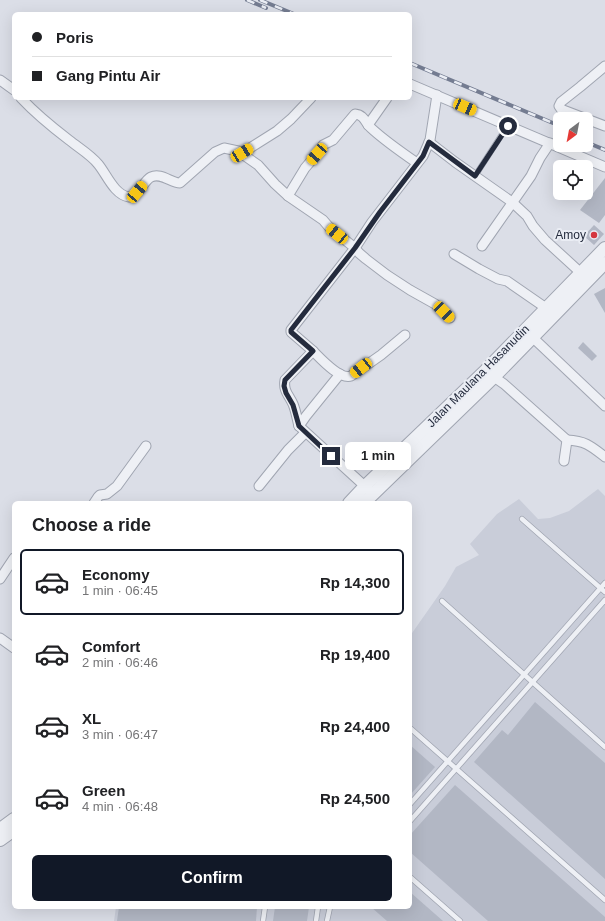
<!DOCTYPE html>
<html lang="en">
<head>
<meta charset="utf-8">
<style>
  :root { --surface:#fff; --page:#f2f2f2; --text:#202124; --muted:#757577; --line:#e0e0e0; --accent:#111827 }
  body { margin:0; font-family:Arial,sans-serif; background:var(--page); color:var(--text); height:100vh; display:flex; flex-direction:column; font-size:15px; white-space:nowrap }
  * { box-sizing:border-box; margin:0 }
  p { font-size:13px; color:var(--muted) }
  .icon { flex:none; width:22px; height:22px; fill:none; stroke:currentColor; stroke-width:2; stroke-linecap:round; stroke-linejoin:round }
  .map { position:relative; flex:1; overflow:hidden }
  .drawer { position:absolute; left:12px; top:501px; width:400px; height:408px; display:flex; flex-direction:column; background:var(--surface); border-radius:6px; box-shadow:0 4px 16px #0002 }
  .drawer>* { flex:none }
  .top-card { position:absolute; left:12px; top:12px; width:400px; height:88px; border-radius:6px; box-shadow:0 4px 16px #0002; display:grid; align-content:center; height:88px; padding:0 20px; background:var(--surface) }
  .needle { width:26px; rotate:212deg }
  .fabs { position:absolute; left:553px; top:112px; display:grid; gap:8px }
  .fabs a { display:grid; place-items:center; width:40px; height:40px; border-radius:6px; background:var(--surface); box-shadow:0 4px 16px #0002; font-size:20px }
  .end { position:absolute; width:18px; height:18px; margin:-9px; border:5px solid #242b3d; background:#fff; box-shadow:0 0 0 2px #fff }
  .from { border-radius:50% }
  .bubble { position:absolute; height:28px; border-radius:6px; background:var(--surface); box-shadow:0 4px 16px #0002; font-size:13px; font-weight:700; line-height:28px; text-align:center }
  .car { position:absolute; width:12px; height:24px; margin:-12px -6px; border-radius:5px; box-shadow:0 0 3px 1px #0007; background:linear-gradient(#f5c518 24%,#345 0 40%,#f5c518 0 76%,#345 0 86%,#f5c518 0) }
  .top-card b { display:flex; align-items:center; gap:14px; height:38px; font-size:15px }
  .top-card b+b { border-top:1px solid var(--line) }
  .top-card i { width:10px; height:10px; background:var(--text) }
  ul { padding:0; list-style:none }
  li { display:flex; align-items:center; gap:12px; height:66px; margin:0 8px 6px; padding:0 12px; border:2px solid transparent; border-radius:6px }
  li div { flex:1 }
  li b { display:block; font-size:15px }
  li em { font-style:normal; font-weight:700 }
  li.selected { border-color:var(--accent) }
  li>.icon { width:36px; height:36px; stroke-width:1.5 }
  h2 { padding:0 20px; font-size:18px; line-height:48px }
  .button { display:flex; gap:8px; margin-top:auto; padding:8px 20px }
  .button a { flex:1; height:46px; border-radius:6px; background:var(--accent); color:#fff; font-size:16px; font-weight:700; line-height:46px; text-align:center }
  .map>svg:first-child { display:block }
  .built { fill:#c9cdd9 }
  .building { fill:#b2b7c4 }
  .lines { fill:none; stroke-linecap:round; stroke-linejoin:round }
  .service-casing { stroke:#a0a5b1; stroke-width:6 }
  .minor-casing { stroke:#a0a5b1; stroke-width:11 }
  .tertiary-casing { stroke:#a0a5b1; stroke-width:14 }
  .service { stroke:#eef0f5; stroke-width:4.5 }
  .minor { stroke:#eef0f5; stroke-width:9 }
  .tertiary { stroke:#eef0f5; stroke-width:12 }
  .rail-casing { stroke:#747c91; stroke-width:4 }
  .rail { stroke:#eaedf4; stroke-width:2.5; stroke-dasharray:8; stroke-linecap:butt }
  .route { stroke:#242b3d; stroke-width:5 }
  .poi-dot { fill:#d5363e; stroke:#eaedf4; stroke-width:1.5 }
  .labels { text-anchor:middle; stroke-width:4; stroke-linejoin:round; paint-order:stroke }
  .poi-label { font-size:12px; fill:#242b3d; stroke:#eaedf4; text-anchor:end }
  .street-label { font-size:12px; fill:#242b3d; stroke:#eaedf4 }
</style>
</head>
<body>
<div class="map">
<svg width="605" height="921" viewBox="0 0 605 921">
  <rect width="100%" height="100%" fill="#dbdee7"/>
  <path class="built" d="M598,489l7,7v425h-491l2,-14h294v-271l35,-50 11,-19 23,-12 -9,-11 27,-30 22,-15 19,20 12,-1 19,-7z"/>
  <g class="building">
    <path d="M605,178v37l-6,8 -19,-13z"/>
    <path d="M594,225l10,9 -10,11 -10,-9z"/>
    <path d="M605,288v25l-11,-19z"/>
    <path d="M583,342l14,14 -5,5 -14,-13z"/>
    <path d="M535,702l70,61v116l-131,-117 28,-32 6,5z"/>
    <path d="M410,745l25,22 -25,28z"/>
    <path d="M455,785l150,132v4h-117l-78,-69v-17z"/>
    <path d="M410,892l33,29h-56l-16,-14h39z"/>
    <path d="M119,907h138l-1,14h-139z"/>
    <path d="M275,907h34l-2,14h-34z"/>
  </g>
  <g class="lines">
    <defs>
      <g id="service">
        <path d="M475,176l33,-51"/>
        <path d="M522,519l83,73"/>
        <path d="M442,601l163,146"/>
        <path d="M410,728l195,172"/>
        <path d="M410,804l195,-221"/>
        <path d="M410,821l195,-221"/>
        <path d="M410,877l50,44"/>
        <path d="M263,921l2,-14"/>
        <path d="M316,921l2,-14"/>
        <path d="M327,921l3,-14"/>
      </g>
      <g id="minor">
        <path d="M605,66l-25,21 -19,15 -2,4 2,3 2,1 42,16"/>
        <path d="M0,80l14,10"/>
        <path d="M410,84l195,83"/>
        <path d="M21,98c15,16 31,29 48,42 10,8 22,15 29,24 8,9 16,31 31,33 10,0 14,-16 22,-20 10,-5 20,6 29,6l35,-31 9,-4 14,3 20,14 17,19 13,12 35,24 6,7 26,21 4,5 7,6 21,16 23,15 25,14 15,14"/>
        <path d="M368,125l19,-27"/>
        <path d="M429,142l26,20 57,40 15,14 6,10 12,14 36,33"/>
        <path d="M242,153l35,-22 14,-12 20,-21"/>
        <path d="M288,196l17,-28 12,-14 6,-9 10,-5 22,-26c10,1 10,9 16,14 14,13 30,24 46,35"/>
        <path d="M482,246l49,-70 9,-18 10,-15"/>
        <path d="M454,254l25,15 19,10 9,2 39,27"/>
        <path d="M529,334l76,72"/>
        <path d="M313,351c8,8 27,29 38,25l30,-21 24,-20"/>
        <path d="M490,374l4,3 10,7 63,56 -3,21"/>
        <path d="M299,426c-2,-7 -3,-15 -6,-22 -4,-9 -10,-13 -8,-24l28,-29 -22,-19v-2l64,-82 17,-26 51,-66 7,-16 7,-45"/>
        <path d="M299,426l70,64"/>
        <path d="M299,426l7,-10 34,-42"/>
        <path d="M567,440c19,1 24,6 38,17"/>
        <path d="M259,486l29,-36 17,-17"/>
        <path d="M94,503l4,-6 2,-2 7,-1 10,-8 29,-40"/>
        <path d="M0,579l14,-21"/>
        <path d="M0,638l14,10"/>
      </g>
      <g id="tertiary">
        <path d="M349,503l16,-17 121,-116 119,-122"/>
        <path d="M364,503l130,-126 111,-114"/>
        <path d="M0,829l14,-10"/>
        <path d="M0,840l14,-10"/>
      </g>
    </defs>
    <use href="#service" class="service-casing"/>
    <use href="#minor" class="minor-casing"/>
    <use href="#tertiary" class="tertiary-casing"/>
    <use href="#service" class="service"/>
    <use href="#minor" class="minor"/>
    <use href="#tertiary" class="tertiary"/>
    <defs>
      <g id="rail">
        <path d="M247,0l19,8"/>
        <path d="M260,0l34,14"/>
        <path d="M410,63l150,63"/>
        <path d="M586,142l19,8"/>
      </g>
    </defs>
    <use href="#rail" class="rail-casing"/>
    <use href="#rail" class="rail"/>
  </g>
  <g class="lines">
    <path class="route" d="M331,456l-32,-30 -6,-21 -7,-12 -2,-7 1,-6 28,-29 -22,-19v-2l64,-82 25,-36 43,-56 6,-14 46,34 33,-50"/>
  </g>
  <circle class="poi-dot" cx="594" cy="235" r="4"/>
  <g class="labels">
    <g class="poi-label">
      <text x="586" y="239">Amoy</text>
    </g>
    <g class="street-label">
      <text transform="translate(478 376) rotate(-45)" y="4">Jalan Maulana Hasanudin</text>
    </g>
  </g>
</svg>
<div class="fabs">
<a><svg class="needle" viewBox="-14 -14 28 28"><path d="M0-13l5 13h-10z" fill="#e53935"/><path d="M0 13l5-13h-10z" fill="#757577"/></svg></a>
<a><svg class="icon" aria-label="locate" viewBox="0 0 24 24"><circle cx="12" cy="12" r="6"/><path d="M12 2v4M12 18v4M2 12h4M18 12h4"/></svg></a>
</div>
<i class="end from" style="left:508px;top:126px"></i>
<i class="end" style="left:331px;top:456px"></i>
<div class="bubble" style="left:345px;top:442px;width:66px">1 min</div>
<i class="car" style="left:465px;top:107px;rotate:113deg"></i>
<i class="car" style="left:242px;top:153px;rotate:59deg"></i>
<i class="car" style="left:317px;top:154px;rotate:221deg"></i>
<i class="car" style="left:137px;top:192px;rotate:40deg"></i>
<i class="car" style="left:337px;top:234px;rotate:309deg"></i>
<i class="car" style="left:444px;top:312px;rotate:135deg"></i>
<i class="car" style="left:361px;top:368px;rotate:232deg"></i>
<div class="top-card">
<b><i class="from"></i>Poris</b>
<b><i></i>Gang Pintu Air</b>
</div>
<section class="drawer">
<h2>Choose a ride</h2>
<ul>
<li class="selected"><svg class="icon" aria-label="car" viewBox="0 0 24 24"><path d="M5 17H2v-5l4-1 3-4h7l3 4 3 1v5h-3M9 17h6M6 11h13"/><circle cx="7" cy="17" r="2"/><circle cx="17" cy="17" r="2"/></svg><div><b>Economy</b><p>1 min · 06:45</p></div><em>Rp 14,300</em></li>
<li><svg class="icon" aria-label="car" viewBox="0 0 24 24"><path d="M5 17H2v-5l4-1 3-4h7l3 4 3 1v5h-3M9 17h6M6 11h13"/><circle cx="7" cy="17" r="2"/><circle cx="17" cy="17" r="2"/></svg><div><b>Comfort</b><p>2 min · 06:46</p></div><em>Rp 19,400</em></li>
<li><svg class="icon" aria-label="car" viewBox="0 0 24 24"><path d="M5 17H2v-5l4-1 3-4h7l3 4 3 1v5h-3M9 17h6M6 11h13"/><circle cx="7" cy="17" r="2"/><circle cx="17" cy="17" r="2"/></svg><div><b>XL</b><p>3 min · 06:47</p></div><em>Rp 24,400</em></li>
<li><svg class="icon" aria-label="car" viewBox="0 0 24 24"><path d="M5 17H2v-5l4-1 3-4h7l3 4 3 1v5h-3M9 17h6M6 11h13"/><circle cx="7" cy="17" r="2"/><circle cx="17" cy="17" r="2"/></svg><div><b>Green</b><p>4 min · 06:48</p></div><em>Rp 24,500</em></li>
</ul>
<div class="button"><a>Confirm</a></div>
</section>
</div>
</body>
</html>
